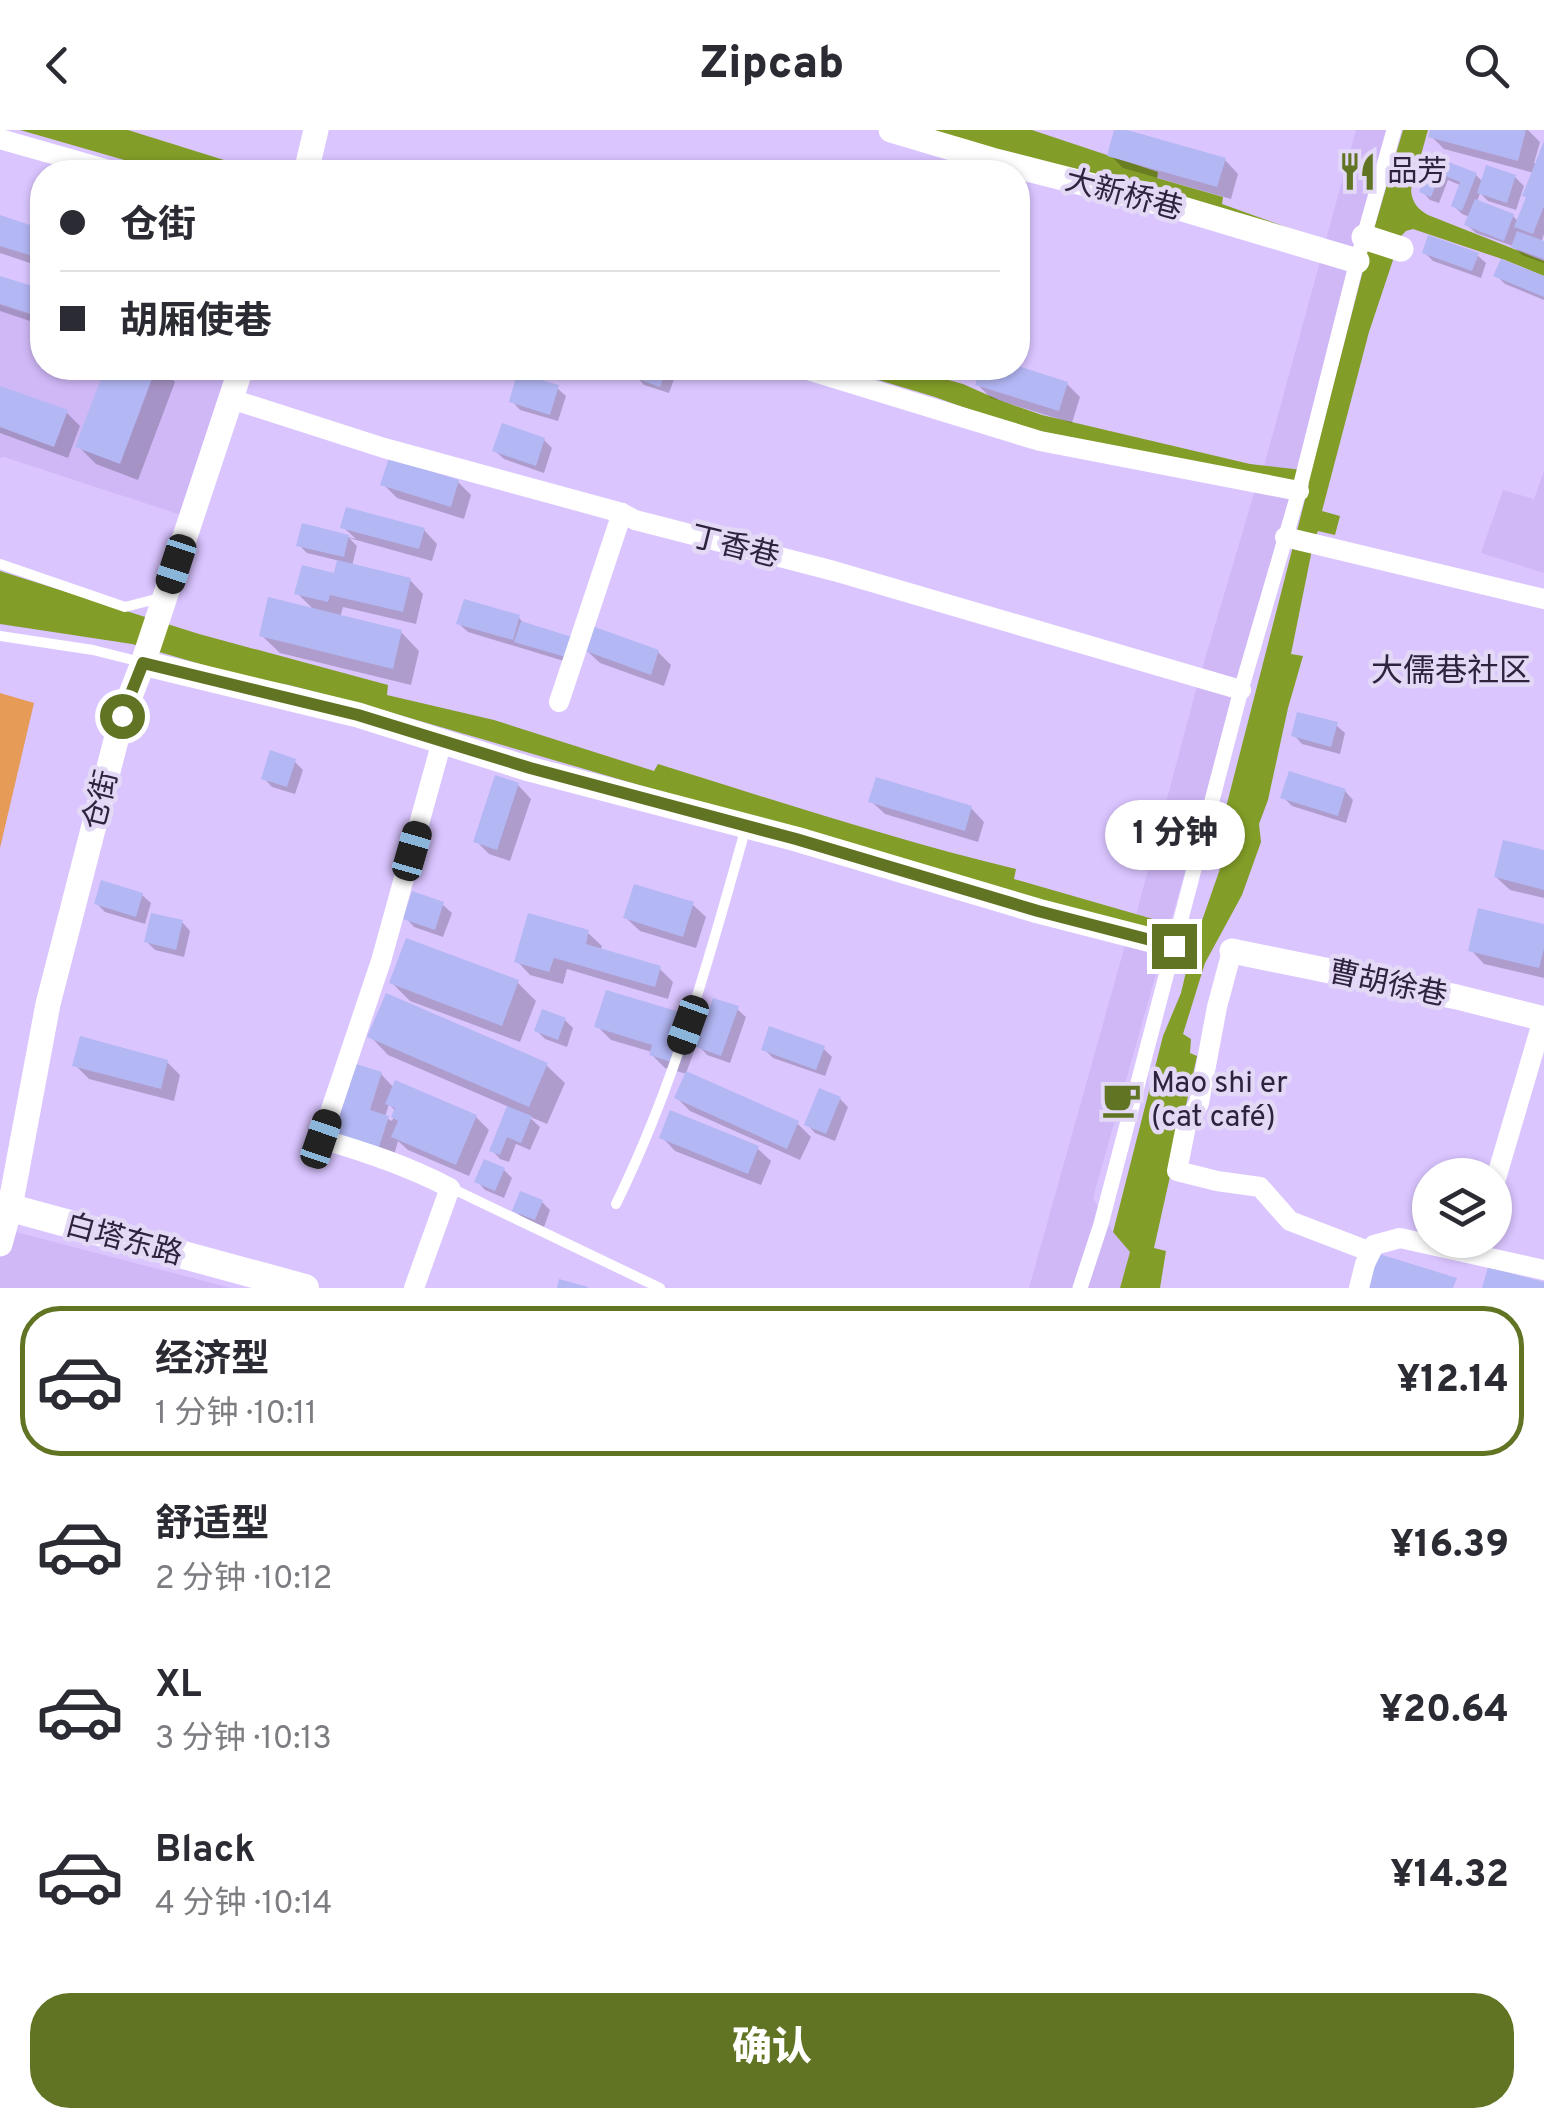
<!DOCTYPE html>
<html lang="zh">
<head>
<meta charset="utf-8">
<style>
  :root { --surface:#fff; --page:#f7f7f7; --text:#2b2b33; --muted:#7c7c81; --line:#e1e1e2; --accent:#617423 }
  body { margin:0; font-family:Overpass,"Noto Sans SC",sans-serif; background:var(--page); color:var(--text); height:100vh; display:flex; flex-direction:column; font-size:38px; white-space:nowrap }
  * { box-sizing:border-box; margin:0 }
  p { font-size:32px; color:var(--muted) }
  .icon { flex:none; width:55px; height:55px; fill:none; stroke:currentColor; stroke-width:2; stroke-linecap:round; stroke-linejoin:round }
  .map { position:relative; height:1158px; overflow:hidden }
  .drawer { display:flex; flex-direction:column; background:var(--surface); flex:1 }
  .drawer>* { flex:none }
  .guide { position:absolute; left:30px; top:30px; width:1000px; height:220px; border-radius:40px; box-shadow:0 2px 8px #0004; display:grid; align-content:center; height:220px; padding:0 30px; background:var(--surface) }
  .tools { position:absolute; left:1412px; top:1028px; display:grid; gap:20px }
  .tools a { display:grid; place-items:center; width:100px; height:100px; border-radius:50%; background:var(--surface); box-shadow:0 2px 8px #0004; font-size:50px }
  .end { position:absolute; width:45px; height:45px; margin:-22px; border:12px solid #617423; background:#fff; box-shadow:0 0 0 5px #fff }
  .from { border-radius:50% }
  .bubble { position:absolute; height:70px; border-radius:35px; background:var(--surface); box-shadow:0 2px 8px #0004; font-size:32px; font-weight:800; line-height:70px; text-align:center }
  .car { position:absolute; width:30px; height:60px; margin:-30px -15px; border-radius:12px; box-shadow:0 0 8px 2px #0007; background:linear-gradient(#222 24%,#8ab4d8 0 40%,#222 0 76%,#8ab4d8 0 86%,#222 0) }
  .guide b { display:flex; align-items:center; gap:35px; height:95px; font-size:38px }
  .guide b+b { border-top:2px solid var(--line) }
  .guide i { width:25px; height:25px; background:var(--text) }
  ul { padding:18px 0 0; list-style:none }
  li { display:flex; align-items:center; gap:30px; height:150px; margin:0 20px 15px; padding:0 10px; border:5px solid transparent; border-radius:40px }
  li div { flex:1 }
  li b { display:block; font-size:38px }
  li em { font-style:normal; font-weight:800 }
  li.on { border-color:var(--accent) }
  li>.icon { width:90px; height:90px; stroke-width:1.5 }
  .primary-button { display:flex; gap:20px; margin-top:auto; padding:20px 30px }
  .primary-button a { flex:1; height:115px; border-radius:40px; background:var(--accent); color:#fff; font-size:40px; font-weight:800; line-height:115px; text-align:center }
  header { display:flex; justify-content:space-between; align-items:center; height:130px; padding:0 30px; background:var(--surface); font-size:45px; font-weight:800 }
  .map>svg:first-child { display:block }
  .built { fill:#d0b8f7 }
  .green { fill:#e69b56 }
  .water { fill:#839e28 }
  .shadow { fill:#0003; fill-rule:evenodd }
  .building { fill:#b3b7f4 }
  .lines { fill:none; stroke-linecap:round; stroke-linejoin:round }
  .service { stroke:#fff; stroke-width:10 }
  .pedestrian { stroke:#fff; stroke-width:15 }
  .minor { stroke:#fff; stroke-width:20 }
  .tertiary { stroke:#fff; stroke-width:25 }
  .secondary { stroke:#fff; stroke-width:28 }
  .route { stroke:#617423; stroke-width:12 }
  .labels { text-anchor:middle; stroke-width:9; stroke-linejoin:round; paint-order:stroke }
  .poi-label { font-size:30px; fill:#2e223e; stroke:#e3d8f6; text-anchor:start }
  .street-label { font-size:30px; fill:#2e223e; stroke:#e3d8f6 }
  .neighbourhood-label { font-size:32px; fill:#2e223e; stroke:#e3d8f6 }
</style>
</head>
<body>
<header><svg class="icon" aria-label="back" viewBox="0 0 24 24"><path d="M15 5l-7 7 7 7"/></svg>Zipcab<svg class="icon" aria-label="search" viewBox="0 0 24 24"><circle cx="10" cy="10" r="6"/><path d="M15 15l6 6"/></svg></header>
<div class="map">
<svg width="1544" height="1158" viewBox="0 0 1544 1158">
  <rect width="100%" height="100%" fill="#dac5ff"/>
  <g class="built">
    <path d="M1356,0h33l-111,410 -185,658 20,34 17,20 -10,36h-91l98,-350 9,-23 61,-229 58,-196 9,-24z"/>
    <path d="M0,175l42,14v49h155l32,10 -48,137 -177,-58 -4,1z"/>
    <path d="M1544,341v102l-63,-20 22,-63 31,9z"/>
    <path d="M4,1099l227,59h-231v-42z"/>
  </g>
  <path class="green" d="M0,563l34,10 -34,145z"/>
  <g class="water">
    <path d="M20,0h108l134,42h-96z"/>
    <path d="M932,0h100l126,42 -1,6 66,19 -1,7c48,17 95,35 145,49l36,-123h25l-17,60c1,13 7,19 17,25l116,46v15l-39,-16 -92,-31 -7,2 -5,5 -32,96 -47,179 18,5 -5,19 -17,-4 -4,9 -23,114 12,2 -15,52 -20,92 -9,24 2,18 -19,53 -37,68 -22,71 8,5 -1,14 7,3 -43,192 12,3 -6,37h-40l10,-36 -17,-20 50,-196 18,-43 8,-34 -1,-10 -5,-5 -821,-240 -73,-19 -41,-7 -116,-34 -132,-20v-53l199,63 189,51 -1,10 107,25 160,51 4,-7c119,37 237,76 358,105l-2,10 184,53 24,-69 -7,-5 8,-39 86,-335 -215,-40 -79,-18 -80,-29 -96,-29h66l58,16 36,16 43,15 208,49 61,7 55,-212z"/>
  </g>
  <g class="shadow">
    <path d="M1117,0l108,30 13,14 -7,25 -108,-31 -13,-13z"/>
    <path d="M1432,0h96l12,12 -6,21 3,1 7,-17v54l-2,5 2,2v26l-3,9 3,1v19l-22,-8 -9,-9 -37,-13 -9,-8 3,-8 -8,-3 -8,-8 8,-20 -14,-6 -9,23 -9,-3 -8,-9 12,-32 42,16 7,7 32,-5 9,9 -8,24 -28,-9 -8,-8 -3,9 36,14 6,6 15,-49 -90,-24 -13,-13z"/>
    <path d="M0,88l42,13v36l-42,-14z"/>
    <path d="M1424,122l53,3 9,8 -5,15 -48,-17z"/>
    <path d="M1496,145l48,4v21l-39,-16z"/>
    <path d="M0,148l42,14v33l-42,-14z"/>
    <path d="M107,238h53l15,14 -37,98 -42,-16 -18,-18z"/>
    <path d="M639,238h39l-9,25 -25,-8 -8,-9z"/>
    <path d="M944,238h70l53,16 13,13 -8,26 -81,-25 -13,-13 2,-7z"/>
    <path d="M0,258l66,24 14,14 -12,32 -68,-25z"/>
    <path d="M557,258l9,8 -8,25 -38,-11 -8,-9z"/>
    <path d="M544,310l8,8 -8,25 -40,-14 -9,-8z"/>
    <path d="M458,352l13,13 -7,24 -67,-21 -14,-14z"/>
    <path d="M303,396l53,13 -13,-12 81,3 13,14 -5,17 -83,-23 8,8 -5,20 58,14 13,14 -7,30 -73,-17 -3,11 61,14 18,19 -8,34 -131,-32 -19,-18 55,-23 -19,-19 39,-17 4,-15 -33,-8 -8,-8z"/>
    <path d="M518,487l9,9 50,39 -109,-33 -9,-8z"/>
    <path d="M586,520l72,2 13,13 -7,21 -64,-23z"/>
    <path d="M1336,595l9,8 -5,21 -38,-10 -8,-9z"/>
    <path d="M294,631l9,9 -8,24 -23,-7 -8,-9z"/>
    <path d="M518,655l13,14 -21,62 -21,-7 -13,-13z"/>
    <path d="M1345,661l8,9 -7,23 -54,-17 -9,-9z"/>
    <path d="M871,671l100,7 13,14 -6,20 -93,-28z"/>
    <path d="M1544,723v45l-34,-8 -14,-13z"/>
    <path d="M142,765l9,8 -6,21 -40,-12 -9,-9z"/>
    <path d="M692,774l14,13 -10,31 -56,-17 -14,-13z"/>
    <path d="M443,775l9,8 -9,24 -29,-10 -8,-9z"/>
    <path d="M182,792l8,9 -6,26 -29,-7 -8,-8z"/>
    <path d="M1544,797v51l-60,-14 -13,-14z"/>
    <path d="M588,803l14,13 -2,5 60,18 13,13 -5,17 -101,-30 -4,15 -33,-9 -13,-14z"/>
    <path d="M392,853h126l18,18 -16,41 -110,-41z"/>
    <path d="M737,879l9,8 -16,46 -23,-8 -10,-11 -11,29 112,51 13,13 -11,23 -110,-49 -13,-13 10,-24 -22,-6 -13,-13v-3l-41,-12 -14,-14 91,-8 16,15z"/>
    <path d="M565,890l8,8 -6,19 -22,-8 -9,-9z"/>
    <path d="M370,906l176,29 19,18 -18,41 -19,-8 12,11 -10,23 -14,-6 -7,18 -9,-3 -8,-9 17,-43 -121,-52z"/>
    <path d="M823,918l9,9 -7,19 -52,-18 -9,-9z"/>
    <path d="M167,932l13,13 -6,26 -85,-22 -14,-14z"/>
    <path d="M381,944l13,14 82,29 13,13 -20,46 -61,-26 -10,-9 -6,21 -56,-27zM389,974l7,8 -4,9 -7,-4z"/>
    <path d="M840,969l8,8 -13,34 -20,-8 -8,-9z"/>
    <path d="M662,1007l95,11 14,13 -10,24 -86,-34z"/>
    <path d="M504,1040l8,8 -8,20 -19,-8 -8,-9z"/>
    <path d="M542,1072l8,8 -6,17 -20,-8 -9,-8z"/>
  </g>
  <g class="building">
    <path d="M1114,0h13l99,28 -9,29 -110,-31z"/>
    <path d="M1430,0h96l-8,31 -90,-24z"/>
    <path d="M1544,11v65l-11,28 -19,-7 12,-30 -4,-1z"/>
    <path d="M1433,26l44,17 -15,38 -11,-5 9,-24 -20,-8 -9,23 -12,-5z"/>
    <path d="M1486,35l30,10 -9,28 -30,-10z"/>
    <path d="M1475,69l39,15 -10,27 -40,-16z"/>
    <path d="M0,85l42,14v30l-42,-13z"/>
    <path d="M1517,101l27,10v18l-33,-12z"/>
    <path d="M1428,105l51,18 -7,18 -50,-18z"/>
    <path d="M1501,129l43,17v21l-51,-21z"/>
    <path d="M0,146l42,13v14l-4,13 -38,-12z"/>
    <path d="M1018,236l50,16 -9,29 -84,-26 6,-17z"/>
    <path d="M105,238h51l-36,96 -45,-17z"/>
    <path d="M636,238h31l-7,19 -27,-10z"/>
    <path d="M517,243l42,12 -9,30 -41,-13z"/>
    <path d="M0,256l68,24 -14,37 -54,-20z"/>
    <path d="M502,293l43,15 -9,28 -44,-15z"/>
    <path d="M389,328l70,22 -8,27 -71,-22z"/>
    <path d="M346,377l79,21 -6,21 -79,-21z"/>
    <path d="M302,393l47,12 -5,22 -48,-11z"/>
    <path d="M337,430l74,18 -8,34 -73,-17 -2,7 -34,-8 8,-29 32,8z"/>
    <path d="M268,467l134,33 -9,39 -134,-33z"/>
    <path d="M464,469l56,16 -7,25 -57,-16z"/>
    <path d="M521,491l54,17 -6,20 -55,-16z"/>
    <path d="M592,496l67,24 -8,25 -68,-25z"/>
    <path d="M1297,582l41,10 -7,25 -40,-11z"/>
    <path d="M270,620l26,9 -9,28 -26,-8z"/>
    <path d="M1289,641l57,18 -8,27 -58,-18z"/>
    <path d="M495,645l24,8 -22,67 -24,-8z"/>
    <path d="M876,647l96,29 -7,25 -97,-29z"/>
    <path d="M1503,710l41,10v40l-50,-13z"/>
    <path d="M101,750l42,13 -7,24 -42,-13z"/>
    <path d="M634,754l60,18 -11,35 -60,-19z"/>
    <path d="M412,761l32,11 -9,28 -32,-11z"/>
    <path d="M1478,778l66,16v24l-5,20 -71,-17z"/>
    <path d="M151,783l32,7 -7,30 -32,-8z"/>
    <path d="M528,783l61,17 -3,14 75,22 -6,21 -101,-29 -5,14 -35,-10z"/>
    <path d="M406,808l113,42 -17,46 -113,-43z"/>
    <path d="M606,860l84,25 -18,47 -23,-7 3,-10 -58,-18z"/>
    <path d="M386,863l162,70 -19,44 -162,-70z"/>
    <path d="M713,868l26,8 -18,50 -25,-9z"/>
    <path d="M542,879l24,9 -8,22 -24,-9z"/>
    <path d="M769,896l56,20 -9,24 -55,-20z"/>
    <path d="M80,906l88,24 -7,29 -89,-23z"/>
    <path d="M356,934l26,8 -12,38 19,6 -11,34 -45,-15z"/>
    <path d="M686,941l113,50 -12,28 -113,-51z"/>
    <path d="M395,950l82,35 -21,50 -65,-28 7,-16 -7,-4 4,-9 -10,-4z"/>
    <path d="M819,958l22,9 -15,37 -22,-9z"/>
    <path d="M507,976l25,10 -11,27 -14,-6 -7,18 -11,-4z"/>
    <path d="M670,980l89,36 -11,28 -89,-36z"/>
    <path d="M484,1029l21,9 -10,23 -21,-9z"/>
    <path d="M520,1061l23,9 -8,20 -23,-9z"/>
    <path d="M1376,1123l81,25 -4,10h-88z"/>
    <path d="M1488,1137l56,15v6h-62z"/>
    <path d="M559,1149l29,8v1h-31z"/>
  </g>
  <g class="lines">
    <g class="service">
      <path d="M0,434l125,43 35,-9"/>
      <path d="M0,506l93,14 48,12"/>
      <path d="M451,1058l209,100"/>
      <path d="M616,1074c59,-120 94,-248 130,-377"/>
    </g>
    <path class="pedestrian" d="M1080,1158l21,-64 140,-534 58,-199 58,-230 37,-131"/>
    <g class="minor">
      <path d="M0,9l116,33"/>
      <path d="M801,238l239,73 259,50"/>
      <path d="M231,269l153,49 238,65 13,7 199,51 407,119"/>
      <path d="M1285,407l259,62"/>
      <path d="M559,572l63,-189"/>
      <path d="M1232,821l-15,56 -18,96 -13,23 -9,45 40,10 43,6 30,34 81,31"/>
      <path d="M1495,1052l49,-166"/>
      <path d="M414,1158l36,-100c-42,-22 -84,-36 -129,-49l60,-178 61,-220"/>
      <path d="M1359,1158l6,-24 9,-19 26,-7 144,32"/>
    </g>
    <g class="tertiary">
      <path d="M891,0l101,30 184,47 181,54"/>
      <path d="M306,42l10,-42"/>
      <path d="M1364,107l37,12"/>
      <path d="M143,533l215,52 171,54 267,70 242,72 136,35"/>
      <path d="M1232,821l225,46 87,22"/>
      <path d="M0,1114l10,-37 38,-203 74,-287 21,-54 98,-295"/>
    </g>
    <path class="secondary" d="M0,1075l305,83"/>
  </g>
  <g class="lines">
    <path class="route" d="M122,586l21,-53 215,52 172,53 266,71 242,72 136,35"/>
  </g>
  <defs>
    <symbol id="restaurant-bare" viewBox="-9 -9 18 18"><path d="M-5-6h1v4h1v-4h1v4h1v-4h1v5L-1.5 .5V6h-2V.5L-5-1ZM5-6V6H3V1.5H1.5Q1.5-4 5-6Z" fill="#617423" stroke="#e3d8f6" stroke-width="2.5" paint-order="stroke"/></symbol>
    <symbol id="cafe-bare" viewBox="-9 -9 18 18"><path d="M-5.5-4.5H6V0H3Q3 3.5 0 3.5H-2.5Q-5.5 3.5-5.5 0ZM3-3.2v2h1.7v-2ZM-6 4.5H4V6H-6Z" fill="#617423" stroke="#e3d8f6" stroke-width="2.5" paint-order="stroke"/></symbol>
  </defs>
  <g fill-rule="evenodd">
    <use href="#restaurant-bare" x="1330" y="14" width="55" height="55"/>
    <use href="#cafe-bare" x="1094" y="942" width="55" height="55"/>
  </g>
  <g class="labels">
    <g class="poi-label">
      <text x="1387" y="51">品芳</text>
      <text x="1151" y="962">Mao shi er<tspan x="1151" dy="34">(cat café)</tspan></text>
    </g>
    <g class="street-label">
      <text transform="translate(1124 64) rotate(15)" y="10">大新桥巷</text>
      <text transform="translate(735 416) rotate(14)" y="10">丁香巷</text>
      <text transform="translate(100 670) rotate(-76)" y="10">仓街</text>
      <text transform="translate(1388 853) rotate(12)" y="10">曹胡徐巷</text>
      <text transform="translate(124 1109) rotate(15)" y="10">白塔东路</text>
    </g>
    <g class="neighbourhood-label">
      <text x="1451" y="551">大儒巷社区</text>
    </g>
  </g>
</svg>
<div class="tools">
<a><svg class="icon" aria-label="layers" viewBox="0 0 24 24"><path d="M12 4l9 5-9 5-9-5zM3 14l9 5 9-5"/></svg></a>
</div>
<i class="end from" style="left:122px;top:586px"></i>
<i class="end" style="left:1174px;top:816px"></i>
<div class="bubble" style="left:1105px;top:670px;width:140px">1 分钟</div>
<i class="car" style="left:176px;top:434px;rotate:198deg"></i>
<i class="car" style="left:412px;top:721px;rotate:16deg"></i>
<i class="car" style="left:688px;top:895px;rotate:200deg"></i>
<i class="car" style="left:321px;top:1009px;rotate:19deg"></i>
<div class="guide">
<b><i class="from"></i>仓街</b>
<b><i></i>胡厢使巷</b>
</div>
</div>
<section class="drawer">
<ul>
<li class="on"><svg class="icon" aria-label="car" viewBox="0 0 24 24"><path d="M5 17H2v-5l4-1 3-4h7l3 4 3 1v5h-3M9 17h6M6 11h13"/><circle cx="7" cy="17" r="2"/><circle cx="17" cy="17" r="2"/></svg><div><b>经济型</b><p>1 分钟 · 10:11</p></div><em>¥12.14</em></li>
<li><svg class="icon" aria-label="car" viewBox="0 0 24 24"><path d="M5 17H2v-5l4-1 3-4h7l3 4 3 1v5h-3M9 17h6M6 11h13"/><circle cx="7" cy="17" r="2"/><circle cx="17" cy="17" r="2"/></svg><div><b>舒适型</b><p>2 分钟 · 10:12</p></div><em>¥16.39</em></li>
<li><svg class="icon" aria-label="car" viewBox="0 0 24 24"><path d="M5 17H2v-5l4-1 3-4h7l3 4 3 1v5h-3M9 17h6M6 11h13"/><circle cx="7" cy="17" r="2"/><circle cx="17" cy="17" r="2"/></svg><div><b>XL</b><p>3 分钟 · 10:13</p></div><em>¥20.64</em></li>
<li><svg class="icon" aria-label="car" viewBox="0 0 24 24"><path d="M5 17H2v-5l4-1 3-4h7l3 4 3 1v5h-3M9 17h6M6 11h13"/><circle cx="7" cy="17" r="2"/><circle cx="17" cy="17" r="2"/></svg><div><b>Black</b><p>4 分钟 · 10:14</p></div><em>¥14.32</em></li>
</ul>
<div class="primary-button"><a>确认</a></div>
</section>
</body>
</html>
